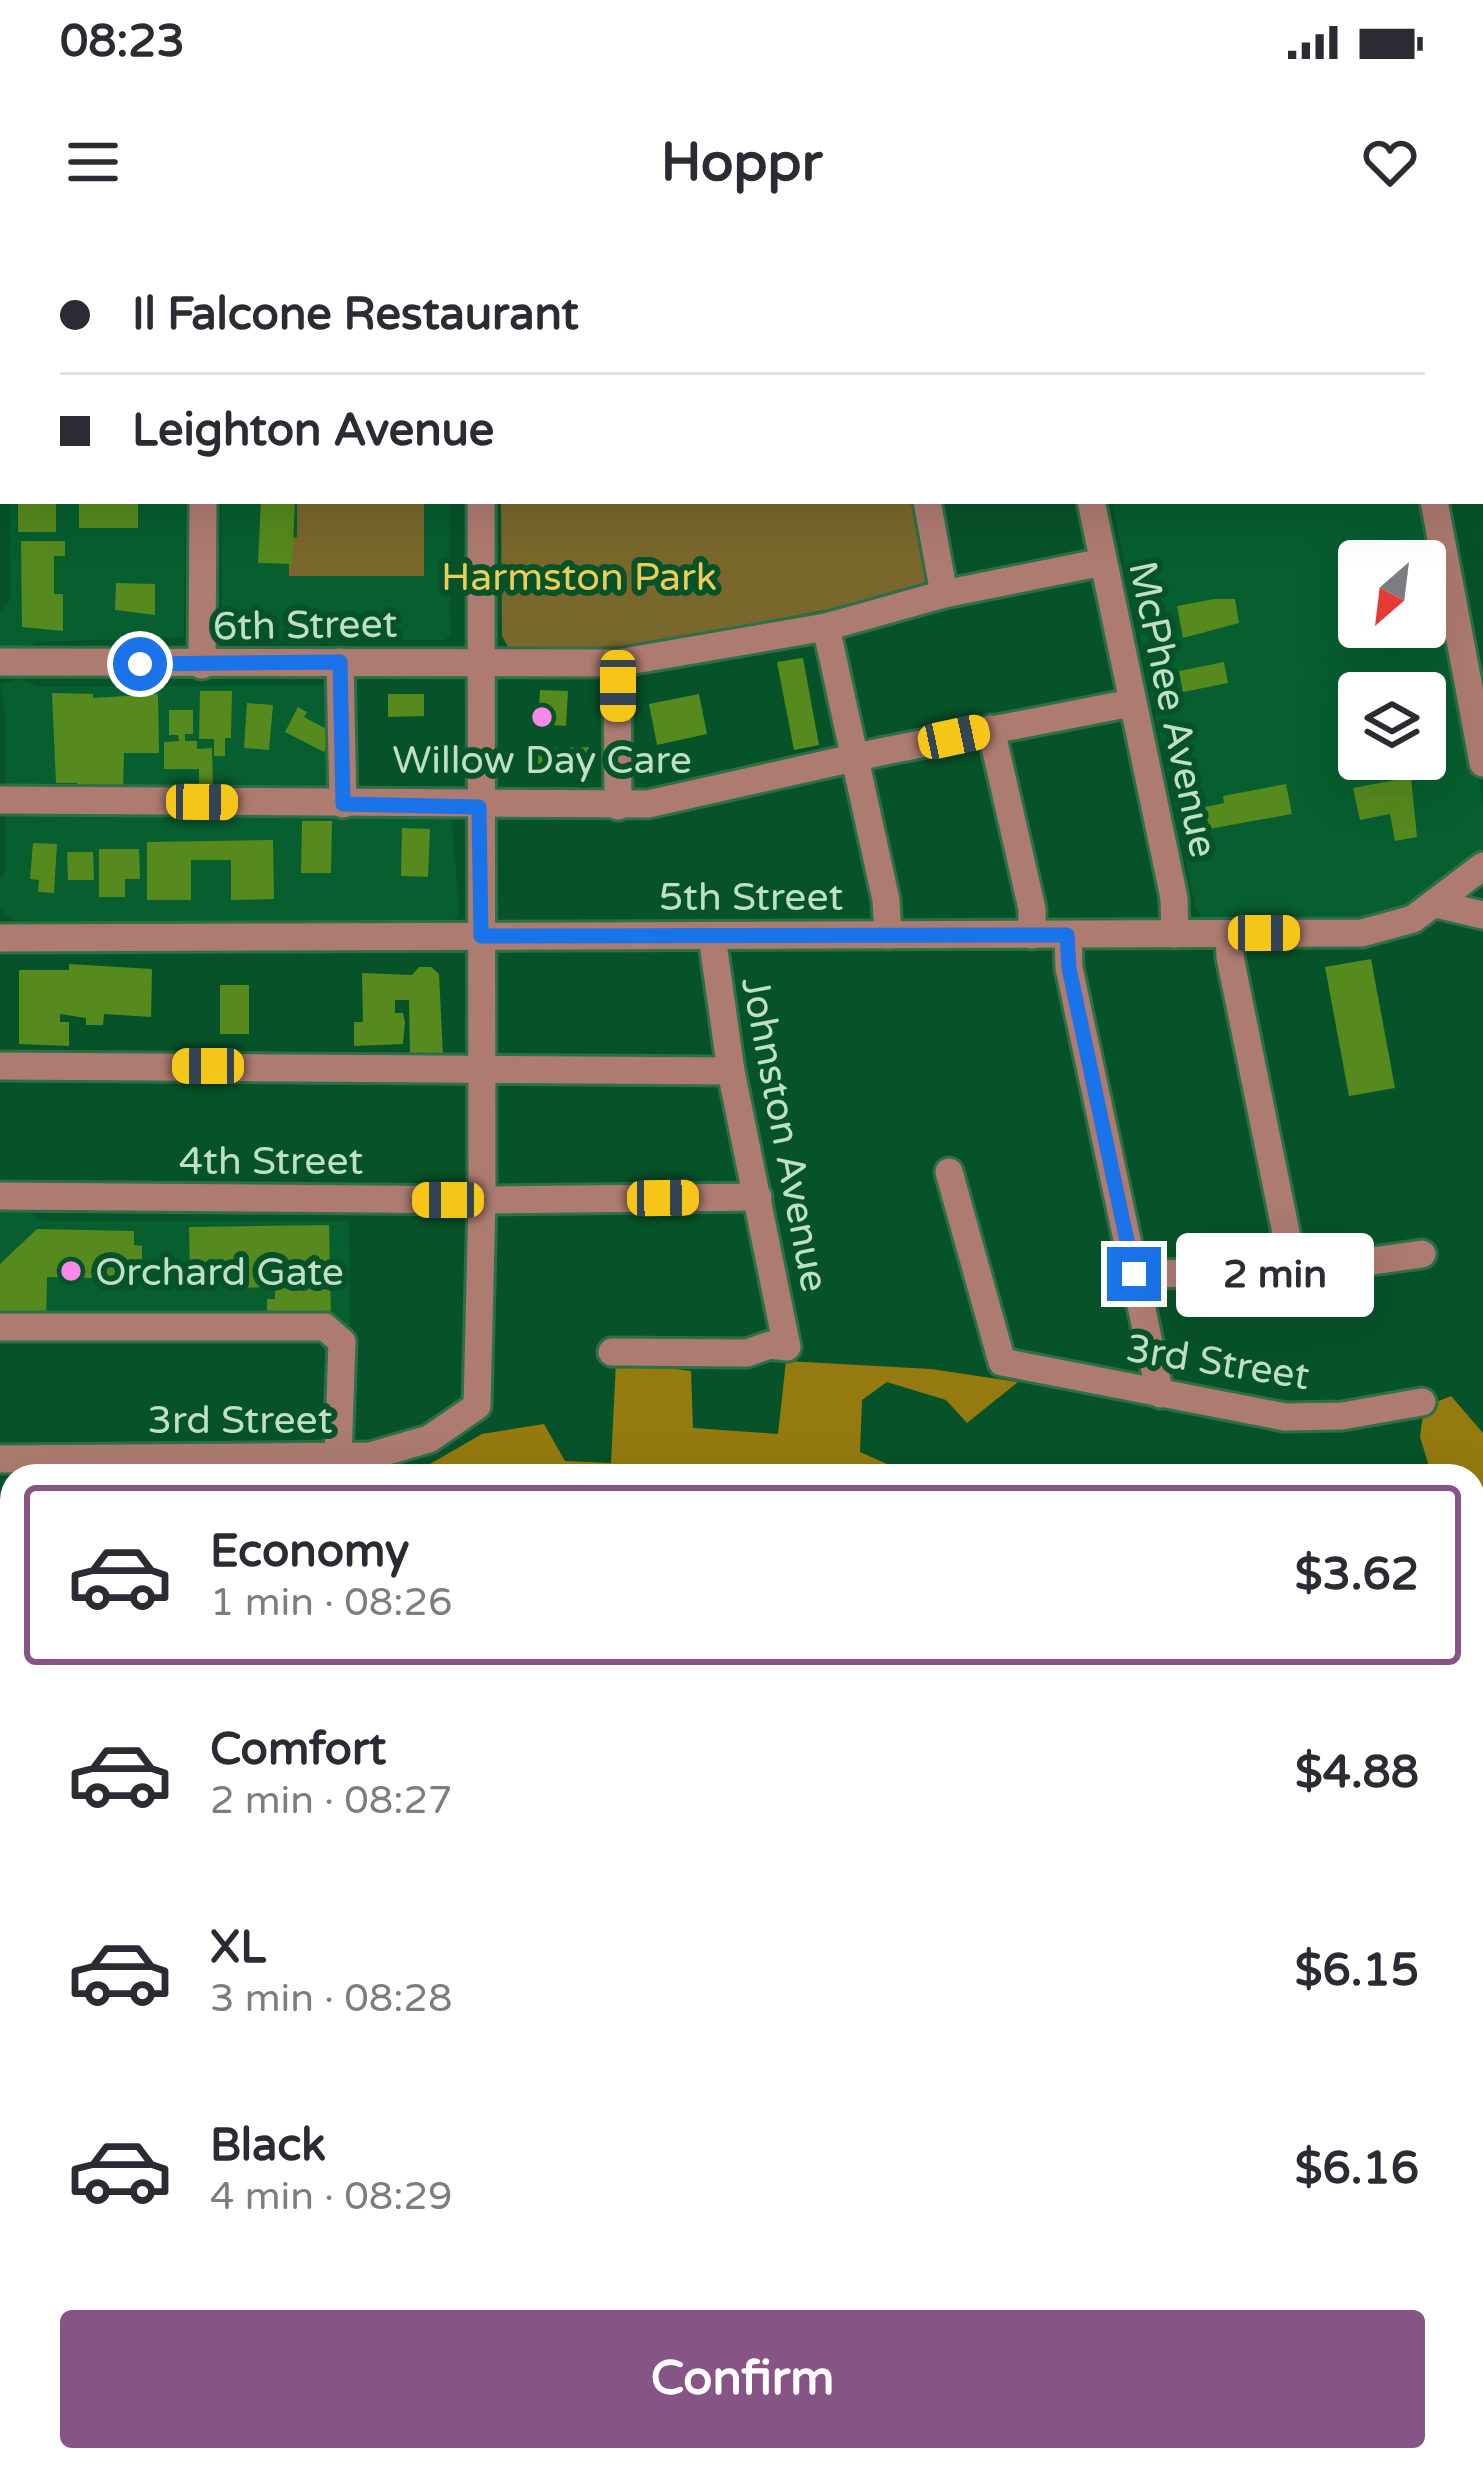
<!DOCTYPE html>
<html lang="en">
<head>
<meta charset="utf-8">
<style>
  :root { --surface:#fff; --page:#f7f7f7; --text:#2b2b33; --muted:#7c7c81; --line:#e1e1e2; --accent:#875585 }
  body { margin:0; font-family:"Varela Round",sans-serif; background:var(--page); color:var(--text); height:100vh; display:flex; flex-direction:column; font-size:45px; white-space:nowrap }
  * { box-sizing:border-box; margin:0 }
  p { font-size:39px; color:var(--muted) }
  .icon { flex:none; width:66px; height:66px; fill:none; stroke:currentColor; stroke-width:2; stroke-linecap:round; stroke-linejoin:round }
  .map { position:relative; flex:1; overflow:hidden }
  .sheet { position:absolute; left:0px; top:1224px; width:1485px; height:1008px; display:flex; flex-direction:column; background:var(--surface); border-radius:36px 36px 0 0; box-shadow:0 12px 48px #0002 }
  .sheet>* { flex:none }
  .top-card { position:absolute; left:0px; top:0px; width:1485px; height:264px; box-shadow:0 12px 48px #0002; display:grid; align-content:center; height:264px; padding:0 60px; background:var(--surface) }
  .needle { width:78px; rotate:208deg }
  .buttons { position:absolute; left:1338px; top:300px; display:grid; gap:24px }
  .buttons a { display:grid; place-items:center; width:108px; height:108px; border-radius:12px; background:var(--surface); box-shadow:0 12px 48px #0002; font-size:60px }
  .end { position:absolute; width:54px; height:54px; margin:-27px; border:15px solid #1a73e8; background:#fff; box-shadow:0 0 0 6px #fff }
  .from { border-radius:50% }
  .bubble { position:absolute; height:84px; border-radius:12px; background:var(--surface); box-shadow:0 12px 48px #0002; font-size:39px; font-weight:700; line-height:84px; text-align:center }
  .car { position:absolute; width:36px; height:72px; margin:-36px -18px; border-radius:15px; box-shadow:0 0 9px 3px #0007; background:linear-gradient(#f5c518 24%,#345 0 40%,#f5c518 0 76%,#345 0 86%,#f5c518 0) }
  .top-card b { display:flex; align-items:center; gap:42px; height:114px; font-size:45px }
  .top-card b+b { border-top:3px solid var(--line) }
  .top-card i { width:30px; height:30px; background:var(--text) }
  ul { padding:21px 0 0; list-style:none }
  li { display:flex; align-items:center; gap:36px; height:180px; margin:0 24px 18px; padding:0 36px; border:6px solid transparent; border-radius:12px }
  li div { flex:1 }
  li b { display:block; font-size:45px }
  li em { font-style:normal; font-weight:700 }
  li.selected { border-color:var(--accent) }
  li>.icon { width:108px; height:108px; stroke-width:1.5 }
  .cta { display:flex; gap:24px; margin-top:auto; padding:24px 60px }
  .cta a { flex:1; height:138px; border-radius:12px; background:var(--accent); color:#fff; font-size:48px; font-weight:700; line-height:138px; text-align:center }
  .status { display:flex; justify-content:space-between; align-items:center; height:84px; padding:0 60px; background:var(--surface); direction:ltr }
  .status svg { height:33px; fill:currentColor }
  header { display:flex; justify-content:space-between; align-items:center; height:156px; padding:0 60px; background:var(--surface); font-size:54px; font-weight:700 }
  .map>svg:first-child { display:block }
  .built { fill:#075e2f; fill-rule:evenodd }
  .green { fill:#79672b }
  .forest { fill:#957a0f }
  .water { fill:#1c1f77 }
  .building { fill:#56891e }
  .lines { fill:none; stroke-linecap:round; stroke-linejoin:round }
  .minor-casing { stroke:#2c6f49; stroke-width:33 }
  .minor { stroke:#ad7b70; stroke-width:27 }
  .route { stroke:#1a73e8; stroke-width:15 }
  .poi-dot { fill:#f888e9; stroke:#075329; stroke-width:4.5 }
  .labels { text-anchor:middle; stroke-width:12; stroke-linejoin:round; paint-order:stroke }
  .park-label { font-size:39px; fill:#efcc56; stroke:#075329 }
  .street-label { font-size:39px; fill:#bfe0c7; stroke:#075329 }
  .poi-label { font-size:39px; fill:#bfe0c7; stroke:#075329 }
</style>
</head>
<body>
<div class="status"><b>08:23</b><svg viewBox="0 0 49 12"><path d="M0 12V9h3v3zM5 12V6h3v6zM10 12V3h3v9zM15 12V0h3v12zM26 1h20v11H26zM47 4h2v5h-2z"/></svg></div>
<header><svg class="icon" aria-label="menu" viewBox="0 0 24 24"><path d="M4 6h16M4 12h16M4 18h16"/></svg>Hoppr<svg class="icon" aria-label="heart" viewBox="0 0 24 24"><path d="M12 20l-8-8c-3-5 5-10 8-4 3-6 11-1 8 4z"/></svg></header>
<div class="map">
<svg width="1483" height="2232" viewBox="0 0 1483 2232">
  <rect width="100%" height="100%" fill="#075329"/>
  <g class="built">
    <path d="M10,261h176l-2,136 -146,5 -16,7 -22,-4v-33l10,-12z"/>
    <path d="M221,261h228l1,135 -6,4 -222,1z"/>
    <path d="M1112,261h316l55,304v44l-73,58 -57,16 -142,-1 -9,-5 -7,-11zM1359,321h66v66h-66zM1359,453h66v66h-66z"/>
    <path d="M19,439l21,8 301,-2 2,119 108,2 8,109 -12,10 -22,1 -13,-5 -337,1 -41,6 -1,-5 -22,-3 -11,-13v-28l6,-8v-154l-6,-33z"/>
    <path d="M29,972l15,9h305l1,108 -350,-2v-114z"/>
  </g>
  <g class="green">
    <path d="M355,261h69v75h-135v-38l8,-1v-33z"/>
    <path d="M501,261h426l14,75 -18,15 -326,63 -86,-2 -9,-16z"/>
  </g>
  <g class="forest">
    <path d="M616,1121l75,10 2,57 85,6 8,-73 145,8 87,13 -51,41 -21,-23 -59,-18 -25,18 -2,52 54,24h-550l66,-12 52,-30 62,-10 21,37 46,2z"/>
    <path d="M1451,1156l32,37v542l-10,1v-500h-41l-12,-39 4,-30z"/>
    <path d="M8,1443l4,3v123l-12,2v-122z"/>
    <path d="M0,1729l12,3v488h1104l-13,12h-1103z"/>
    <path d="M1483,1875v254l-10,-1v-252z"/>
  </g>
  <g class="water">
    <path d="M12,1569v163l-12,-3v-158z"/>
    <path d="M1483,1735v140l-10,1v-140z"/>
  </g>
  <g class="building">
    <rect x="18" y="261" width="38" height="31"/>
    <rect x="79" y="261" width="59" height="27"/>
    <path d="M261,261h34l-3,63 -34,-1z"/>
    <path d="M21,301h44v15h-11v38h9v37l-41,-4z"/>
    <path d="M116,343l39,1v31l-40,-5z"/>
    <path d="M1214,359h21l4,24 -56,15 -6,-32z"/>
    <path d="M803,418l16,87 -25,5 -17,-88z"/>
    <path d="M1224,422l4,21 -45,9 -4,-21z"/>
    <path d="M540,450l28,1 -2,35 -28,-2z"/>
    <path d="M200,451h32l-1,47h-6v18h-11v-17h-15z"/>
    <path d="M52,453l41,1v4l65,-4 1,59h-35l-1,40h-46v-10h-21z"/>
    <path d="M388,454h36v22l-36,1z"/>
    <path d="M699,454l8,40 -50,11 -8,-41z"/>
    <path d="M247,463l26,2 -4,45 -25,-2z"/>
    <path d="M298,467l9,5 -3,5 30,16 -10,19 -39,-20z"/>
    <path d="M169,470h24v24h-8v7h12v8l15,-1 1,37h-14v-16h-35v-27l15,-1 -1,-6h-9z"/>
    <path d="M589,507l1,24 -56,2 -1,-24z"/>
    <path d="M1411,537l6,60 -22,4 -5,-27 -30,6 -7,-32z"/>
    <path d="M1286,544l6,30 -83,15 -4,-22 19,-4 -1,-7z"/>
    <path d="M302,581h30l-1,52h-30z"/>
    <path d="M402,588l28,1 -2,48 -27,-1z"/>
    <path d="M273,600l1,59 -43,1v-40h-40v40h-44v-58z"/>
    <path d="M33,603l24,1 -3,49 -16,-1 1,-12 -9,-1z"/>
    <path d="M99,609h40l1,30h-15v18h-26z"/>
    <path d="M67,612h26l1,28h-26z"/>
    <path d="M1371,719l24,129 -46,8 -24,-129z"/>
    <path d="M69,724l83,5 -1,48 -47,-3 -1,11h-17v-7l-26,-4v8h9v24l-50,-2v-74h50z"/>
    <path d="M419,727h12l8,7 4,82 -33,1 -1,-57h-14v13h8l2,9 -2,22 -49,2v-24h9l-1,-49 50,2z"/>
    <rect x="220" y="745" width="29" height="49"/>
    <path d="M329,985l2,94 -64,1v-21h8v-22h-10l1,10 -26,1v-12l-50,1 -1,-50z"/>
    <path d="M37,989l97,2v14l8,1v33l-95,-2 -1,48 -46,-7v-54z"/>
  </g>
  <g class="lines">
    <defs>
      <g id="minor">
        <path d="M39,0l7,3"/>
        <path d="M484,0v3"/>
        <path d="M1038,0l1,3"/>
        <path d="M1388,0l1,3"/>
        <path d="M95,3l3,-3"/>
        <path d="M203,3v-3"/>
        <path d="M616,3v-3"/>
        <path d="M0,42h3"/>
        <path d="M0,107l3,-3"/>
        <path d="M927,261l17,93"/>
        <path d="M1091,261l83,397 1,36"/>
        <path d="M1434,261l49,262"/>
        <path d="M826,387l60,273 2,35"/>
        <path d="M0,422l617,1 209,-36 118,-33 159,-32"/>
        <path d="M340,422l3,142"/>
        <path d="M617,423l1,143"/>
        <path d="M202,425l1,-164"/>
        <path d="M991,489l41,180v26"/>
        <path d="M0,560l648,4 232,-52 251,-49"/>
        <path d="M1436,664l47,11"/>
        <path d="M1229,694l1,23 64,315"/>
        <path d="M1068,695l1,33 91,426"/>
        <path d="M0,698l1362,-5 51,-14 70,-53"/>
        <path d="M0,826l731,5"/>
        <path d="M949,932l53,190 283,55 57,-1 80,-14"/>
        <path d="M0,956l482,4 276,-3"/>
        <path d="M1134,1034l160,-2 128,-18"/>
        <path d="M0,1087h325l17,15 -4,116"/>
        <path d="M612,1112l135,1 23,-8 17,2 -56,-276 -19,-135"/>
        <path d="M0,1219l370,-3 59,-17 48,-33 5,-206 -1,-699"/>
      </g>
    </defs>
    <use href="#minor" class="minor-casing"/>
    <use href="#minor" class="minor"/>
  </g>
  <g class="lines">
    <path class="route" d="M140,424l200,-2 3,142 136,3 2,129 586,-1 2,33 65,306"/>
  </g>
  <g class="poi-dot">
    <circle cx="542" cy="477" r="12"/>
    <circle cx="71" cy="1031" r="12"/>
  </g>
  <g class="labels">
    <g class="park-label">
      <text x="579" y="350">Harmston Park</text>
    </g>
    <g class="street-label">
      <text transform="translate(305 384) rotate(-1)" y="14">6th Street</text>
      <text transform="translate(1174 469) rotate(78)" y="14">McPhee Avenue</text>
      <text x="751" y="670">5th Street</text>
      <text transform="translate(786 894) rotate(79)" y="14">Johnston Avenue</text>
      <text x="271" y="934">4th Street</text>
      <text transform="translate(1218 1121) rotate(9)" y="14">3rd Street</text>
      <text x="240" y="1193">3rd Street</text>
    </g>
    <g class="poi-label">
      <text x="542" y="533">Willow Day Care</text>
      <text x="95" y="1045" text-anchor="start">Orchard Gate</text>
    </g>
  </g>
</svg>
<div class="buttons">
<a><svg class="needle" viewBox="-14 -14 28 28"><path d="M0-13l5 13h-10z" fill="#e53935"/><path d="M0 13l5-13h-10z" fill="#7c7c81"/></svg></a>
<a><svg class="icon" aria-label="layers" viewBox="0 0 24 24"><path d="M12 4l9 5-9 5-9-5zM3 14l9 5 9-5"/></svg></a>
</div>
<i class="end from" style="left:140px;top:424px"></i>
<i class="end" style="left:1134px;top:1034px"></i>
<div class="bubble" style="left:1176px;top:993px;width:198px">2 min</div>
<i class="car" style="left:618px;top:446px;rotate:180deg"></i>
<i class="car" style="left:954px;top:497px;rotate:78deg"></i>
<i class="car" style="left:202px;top:562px;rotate:91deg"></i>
<i class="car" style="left:1264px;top:693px;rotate:90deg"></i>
<i class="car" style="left:208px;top:826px;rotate:270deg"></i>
<i class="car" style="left:663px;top:958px;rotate:89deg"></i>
<i class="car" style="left:448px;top:960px;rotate:270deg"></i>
<div class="top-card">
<b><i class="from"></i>Il Falcone Restaurant</b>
<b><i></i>Leighton Avenue</b>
</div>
<section class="sheet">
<ul>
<li class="selected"><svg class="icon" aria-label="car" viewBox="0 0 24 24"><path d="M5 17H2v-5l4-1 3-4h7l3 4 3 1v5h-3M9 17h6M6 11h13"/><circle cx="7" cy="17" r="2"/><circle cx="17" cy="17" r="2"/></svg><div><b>Economy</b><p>1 min · 08:26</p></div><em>$3.62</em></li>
<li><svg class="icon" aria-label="car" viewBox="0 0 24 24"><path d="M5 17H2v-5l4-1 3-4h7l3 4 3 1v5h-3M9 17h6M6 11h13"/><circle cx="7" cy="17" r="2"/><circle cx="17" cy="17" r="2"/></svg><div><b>Comfort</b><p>2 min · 08:27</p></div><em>$4.88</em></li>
<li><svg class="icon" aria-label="car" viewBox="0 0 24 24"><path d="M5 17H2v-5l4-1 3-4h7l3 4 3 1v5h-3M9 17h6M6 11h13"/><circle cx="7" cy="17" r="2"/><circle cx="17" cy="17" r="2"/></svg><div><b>XL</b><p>3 min · 08:28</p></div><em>$6.15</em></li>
<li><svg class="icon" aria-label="car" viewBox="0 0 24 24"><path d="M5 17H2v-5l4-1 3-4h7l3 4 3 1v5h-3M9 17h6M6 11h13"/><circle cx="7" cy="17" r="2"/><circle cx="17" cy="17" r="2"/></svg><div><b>Black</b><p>4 min · 08:29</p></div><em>$6.16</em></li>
</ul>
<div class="cta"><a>Confirm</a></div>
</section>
</div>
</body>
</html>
